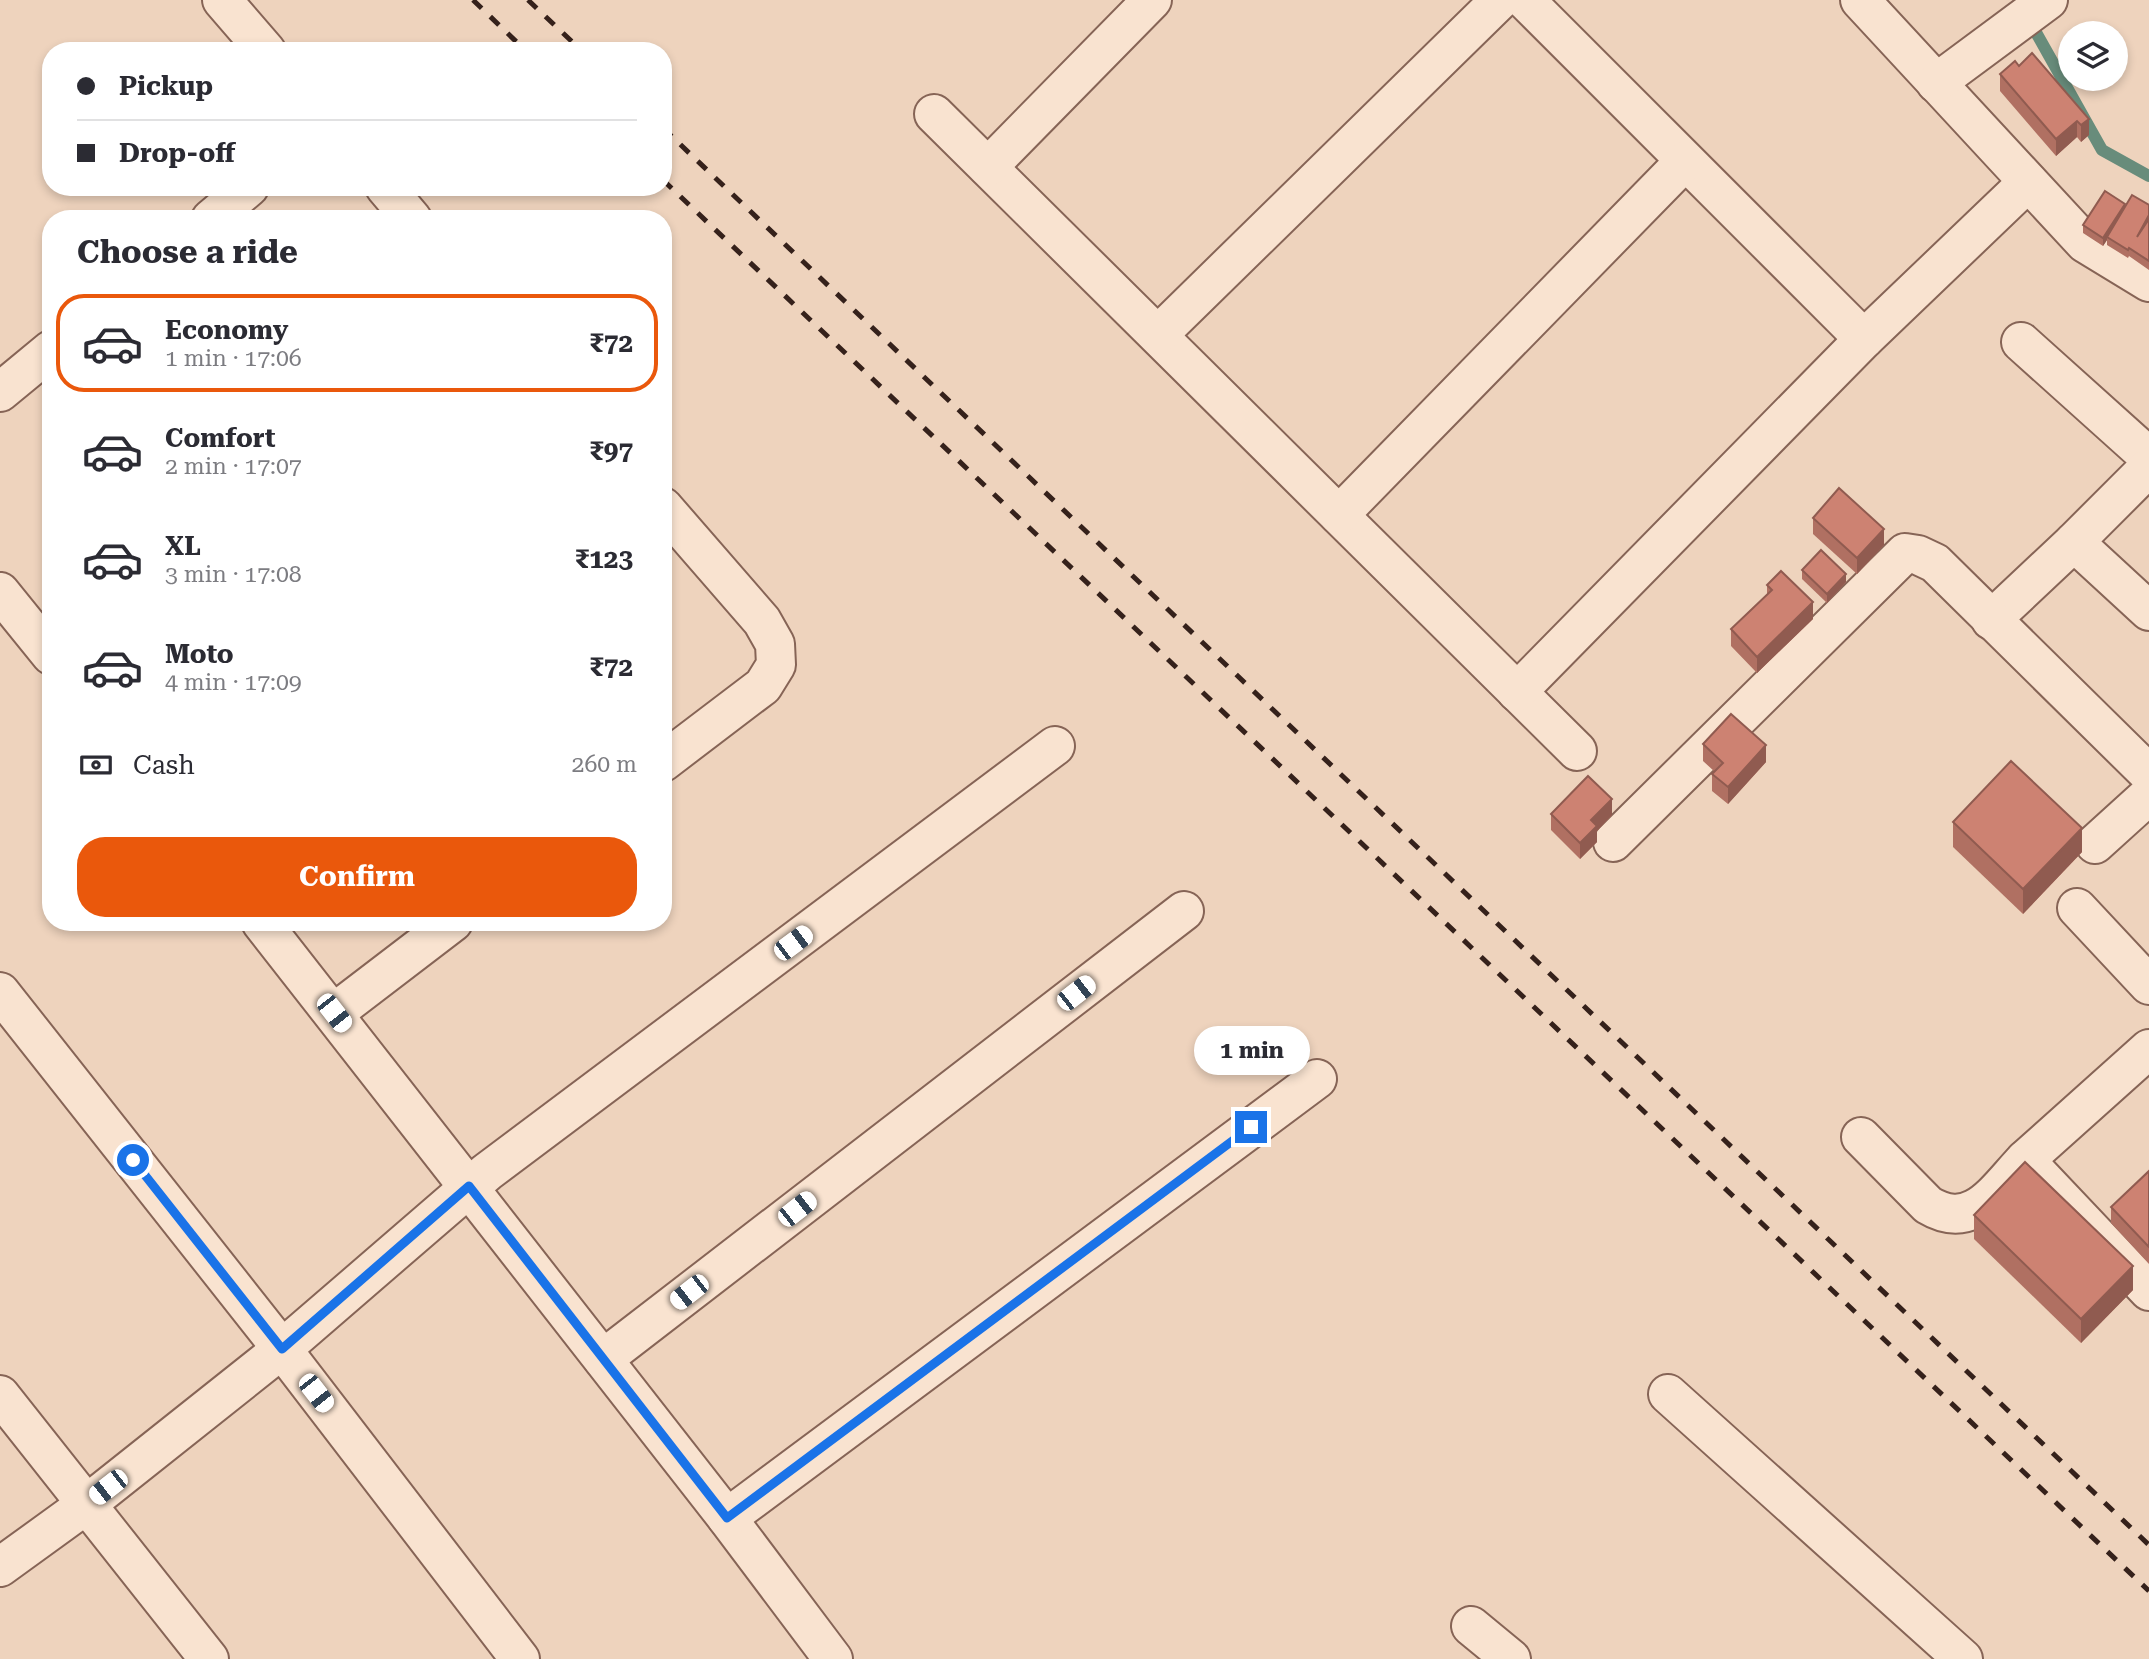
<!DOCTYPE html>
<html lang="en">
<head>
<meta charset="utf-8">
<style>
  :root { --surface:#fff; --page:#f2f2f3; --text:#2b2b33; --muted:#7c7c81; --line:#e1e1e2; --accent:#ea580c }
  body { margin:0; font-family:"Roboto Serif",serif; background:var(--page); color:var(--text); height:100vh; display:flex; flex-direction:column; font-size:26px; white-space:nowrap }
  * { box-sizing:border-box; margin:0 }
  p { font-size:23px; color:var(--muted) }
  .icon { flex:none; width:38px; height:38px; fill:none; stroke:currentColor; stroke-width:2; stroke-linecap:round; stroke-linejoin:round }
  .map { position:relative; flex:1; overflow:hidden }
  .panel { position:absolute; left:42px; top:210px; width:630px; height:721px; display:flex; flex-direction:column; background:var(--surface); border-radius:28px; box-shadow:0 4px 10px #0003 }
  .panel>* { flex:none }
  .banner { position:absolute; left:42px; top:42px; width:630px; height:154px; border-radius:28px; box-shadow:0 4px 10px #0003; display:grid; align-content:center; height:154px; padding:0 35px; background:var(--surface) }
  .buttons { position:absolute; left:2058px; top:21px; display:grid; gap:14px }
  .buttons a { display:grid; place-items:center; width:70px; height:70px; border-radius:50%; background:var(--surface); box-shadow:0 4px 10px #0003; font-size:35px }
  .end { position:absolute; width:32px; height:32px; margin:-16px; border:9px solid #1a73e8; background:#fff; box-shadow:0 0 0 4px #fff }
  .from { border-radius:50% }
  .bubble { position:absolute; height:49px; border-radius:24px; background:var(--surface); box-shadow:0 4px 10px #0003; font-size:23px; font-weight:700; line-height:49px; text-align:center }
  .car { position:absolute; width:21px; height:42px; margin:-21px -10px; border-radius:9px; box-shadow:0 0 5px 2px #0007; background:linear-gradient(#fff 24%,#345 0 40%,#fff 0 76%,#345 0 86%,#fff 0) }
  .banner b { display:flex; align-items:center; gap:24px; height:66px; font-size:26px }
  .banner b+b { border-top:2px solid var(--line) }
  .banner i { width:18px; height:18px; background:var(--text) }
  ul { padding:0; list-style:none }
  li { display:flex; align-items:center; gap:21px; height:98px; margin:0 14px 10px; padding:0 21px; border:4px solid transparent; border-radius:28px }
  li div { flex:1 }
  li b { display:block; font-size:26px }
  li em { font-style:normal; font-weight:700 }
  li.active { border-color:var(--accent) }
  li>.icon { width:63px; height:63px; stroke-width:1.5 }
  h2 { padding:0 35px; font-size:32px; line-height:84px }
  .pay { display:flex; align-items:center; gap:18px; height:77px; padding:0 35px; font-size:26px }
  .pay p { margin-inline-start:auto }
  .action { display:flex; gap:14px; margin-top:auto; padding:14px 35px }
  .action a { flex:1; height:80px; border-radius:28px; background:var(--accent); color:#fff; font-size:28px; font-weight:700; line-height:80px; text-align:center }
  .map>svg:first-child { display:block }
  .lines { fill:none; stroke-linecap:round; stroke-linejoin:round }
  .stream { stroke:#688c7b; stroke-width:12 }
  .minor-casing { stroke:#866456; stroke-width:42 }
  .minor { stroke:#f9e3d0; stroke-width:38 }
  .rail { stroke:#35211b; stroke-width:5; stroke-dasharray:12 12; stroke-linecap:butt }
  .wall { fill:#b07062 }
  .shaded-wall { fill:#905b50 }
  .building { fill:#cd8272; stroke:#905b50; stroke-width:2 }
  .route { stroke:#1a73e8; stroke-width:9 }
</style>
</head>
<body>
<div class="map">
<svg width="2149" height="1659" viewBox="0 0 2149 1659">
  <rect width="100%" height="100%" fill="#eed3bd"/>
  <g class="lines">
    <path class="stream" d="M2029,20l73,130 47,26"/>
    <defs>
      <g id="minor">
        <path d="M222,0l44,51"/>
        <path d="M1525,0l339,339"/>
        <path d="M1860,0l225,243 64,39"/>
        <path d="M1936,83l112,-83"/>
        <path d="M934,114l643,637"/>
        <path d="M988,167l164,-167"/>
        <path d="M385,187l27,32"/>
        <path d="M211,219l38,-32"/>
        <path d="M1158,335l342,-335"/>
        <path d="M2021,342l128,115"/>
        <path d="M0,392l51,-42"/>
        <path d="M663,507l99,114 13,23 1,21 -13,21 -100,76"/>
        <path d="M1339,515l346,-354"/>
        <path d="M2074,542l75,-75"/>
        <path d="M0,592l51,63"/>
        <path d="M1991,620l83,-78 75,69"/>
        <path d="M1517,692l347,-353 164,-157"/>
        <path d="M1613,842l292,-289 13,2 17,8 214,211"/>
        <path d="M2095,844l54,-49"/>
        <path d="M2077,908l72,77"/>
        <path d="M261,922l466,596 106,141"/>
        <path d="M0,992l282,357 238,310"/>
        <path d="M334,1013l119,-91"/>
        <path d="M1861,1137l67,68c45,27 68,-15 97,-45l124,131"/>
        <path d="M2025,1160l124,-111"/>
        <path d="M603,1359l581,-448"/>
        <path d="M1668,1394l295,265"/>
        <path d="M0,1395l209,264"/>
        <path d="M727,1518l590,-439"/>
        <path d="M0,1567l87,-63 195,-155 205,-177 568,-426"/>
        <path d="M1471,1626l40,33"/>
      </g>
    </defs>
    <use href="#minor" class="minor-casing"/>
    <use href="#minor" class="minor"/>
    <g class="rail">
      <path d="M473,0l53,51"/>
      <path d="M528,0l54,51"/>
      <path d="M663,128l1486,1417"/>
      <path d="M663,180l1486,1411"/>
    </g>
  </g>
  <g class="wall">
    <path d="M2032,53l57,82 -8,7 -4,-5 -21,19 -56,-65v-17l19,-8z"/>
    <path d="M2149,205v65l-20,-14 -1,2 -21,-13v-5l-4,6 -20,-13v-8l42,-18z"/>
    <path d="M1813,518l71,27 -27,29 -44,-40z"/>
    <path d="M1802,570l44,12 -19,21 -25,-24z"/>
    <path d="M1767,585l46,34 -56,54 -26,-27v-17l36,-35z"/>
    <path d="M1703,744l63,18 -38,42 -16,-13v-17l3,-2 -12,-11z"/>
    <path d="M1551,814l61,1 -15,16v11l-17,17 -29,-29z"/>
    <path d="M1953,822l129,30 -59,62 -70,-67z"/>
    <path d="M2149,1171v93l-38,-41v-16z"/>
    <path d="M1974,1215l159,75 -52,53 -107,-104z"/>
  </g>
  <g class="shaded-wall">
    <path d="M2089,119v16l-8,7v-17z"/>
    <path d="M2077,121v16l-21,19v-17z"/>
    <path d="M2125,204v8l-18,25v3l-4,6v-8z"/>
    <path d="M1884,529v16l-27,29v-16z"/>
    <path d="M1846,574v8l-19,21v-9z"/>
    <path d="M1813,602v17l-56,54v-16z"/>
    <path d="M1766,745v17l-38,42v-17z"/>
    <path d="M1612,799v16l-15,16v11l-17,17v-16l11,-23z"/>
    <path d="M2082,828v24l-59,62v-25z"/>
    <path d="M2133,1266v24l-52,53v-24z"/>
  </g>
  <g class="building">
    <path d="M2032,53l57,66 -8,6 -4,-4 -21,18 -56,-65 15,-13 4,5z"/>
    <path d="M2105,191l20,13 -22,34 -20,-13z"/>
    <path d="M2132,195l17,10v10l-12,22 12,-18v42l-20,-13 -1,2 -21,-13z"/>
    <path d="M1839,488l45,41 -27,29 -44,-40z"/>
    <path d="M1821,550l25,24 -19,20 -25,-24z"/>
    <path d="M1781,571l32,31 -56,55 -26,-28 41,-39 -5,-5z"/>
    <path d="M1731,714l35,31 -38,42 -16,-13 11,-11 -20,-19z"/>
    <path d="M2011,761l71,67 -59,61 -70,-67z"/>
    <path d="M1588,776l24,23 -21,21 6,6 -17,17 -29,-29z"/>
    <path d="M2025,1162l108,104 -52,53 -107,-104z"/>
    <path d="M2149,1171v76l-38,-40z"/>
  </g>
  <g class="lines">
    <path class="route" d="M133,1160l149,189 187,-163 258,332 524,-391"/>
  </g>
</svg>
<div class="buttons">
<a><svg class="icon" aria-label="layers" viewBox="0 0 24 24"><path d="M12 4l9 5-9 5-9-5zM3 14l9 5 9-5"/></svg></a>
</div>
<i class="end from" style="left:133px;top:1160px"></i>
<i class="end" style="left:1251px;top:1127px"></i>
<div class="bubble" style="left:1194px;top:1026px;width:116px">1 min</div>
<i class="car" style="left:793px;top:943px;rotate:53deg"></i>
<i class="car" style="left:1076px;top:993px;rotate:52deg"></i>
<i class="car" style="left:334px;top:1013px;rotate:142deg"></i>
<i class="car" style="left:797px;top:1209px;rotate:52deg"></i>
<i class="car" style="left:689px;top:1292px;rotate:232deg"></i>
<i class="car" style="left:316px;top:1393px;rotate:142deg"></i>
<i class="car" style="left:108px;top:1487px;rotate:232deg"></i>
<div class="banner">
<b><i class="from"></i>Pickup</b>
<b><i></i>Drop-off</b>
</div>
<section class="panel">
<h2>Choose a ride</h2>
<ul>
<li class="active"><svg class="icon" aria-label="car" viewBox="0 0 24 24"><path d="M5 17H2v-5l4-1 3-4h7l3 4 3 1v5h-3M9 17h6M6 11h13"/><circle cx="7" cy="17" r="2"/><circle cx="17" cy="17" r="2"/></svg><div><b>Economy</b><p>1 min · 17:06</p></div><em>₹72</em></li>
<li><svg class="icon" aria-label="car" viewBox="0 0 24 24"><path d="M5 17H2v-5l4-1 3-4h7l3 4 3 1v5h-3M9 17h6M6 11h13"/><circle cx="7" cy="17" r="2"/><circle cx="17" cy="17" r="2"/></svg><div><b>Comfort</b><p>2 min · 17:07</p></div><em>₹97</em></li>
<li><svg class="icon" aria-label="car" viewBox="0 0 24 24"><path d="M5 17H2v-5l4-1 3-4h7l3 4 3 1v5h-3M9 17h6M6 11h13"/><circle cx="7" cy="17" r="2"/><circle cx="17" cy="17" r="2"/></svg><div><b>XL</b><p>3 min · 17:08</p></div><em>₹123</em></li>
<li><svg class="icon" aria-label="car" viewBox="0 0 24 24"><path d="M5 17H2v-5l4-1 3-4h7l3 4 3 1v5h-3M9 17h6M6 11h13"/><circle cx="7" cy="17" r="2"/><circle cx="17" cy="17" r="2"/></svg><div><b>Moto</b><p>4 min · 17:09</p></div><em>₹72</em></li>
</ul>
<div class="pay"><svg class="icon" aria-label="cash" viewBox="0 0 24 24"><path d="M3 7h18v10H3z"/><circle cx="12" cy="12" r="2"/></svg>Cash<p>260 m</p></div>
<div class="action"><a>Confirm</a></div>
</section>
</div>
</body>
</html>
